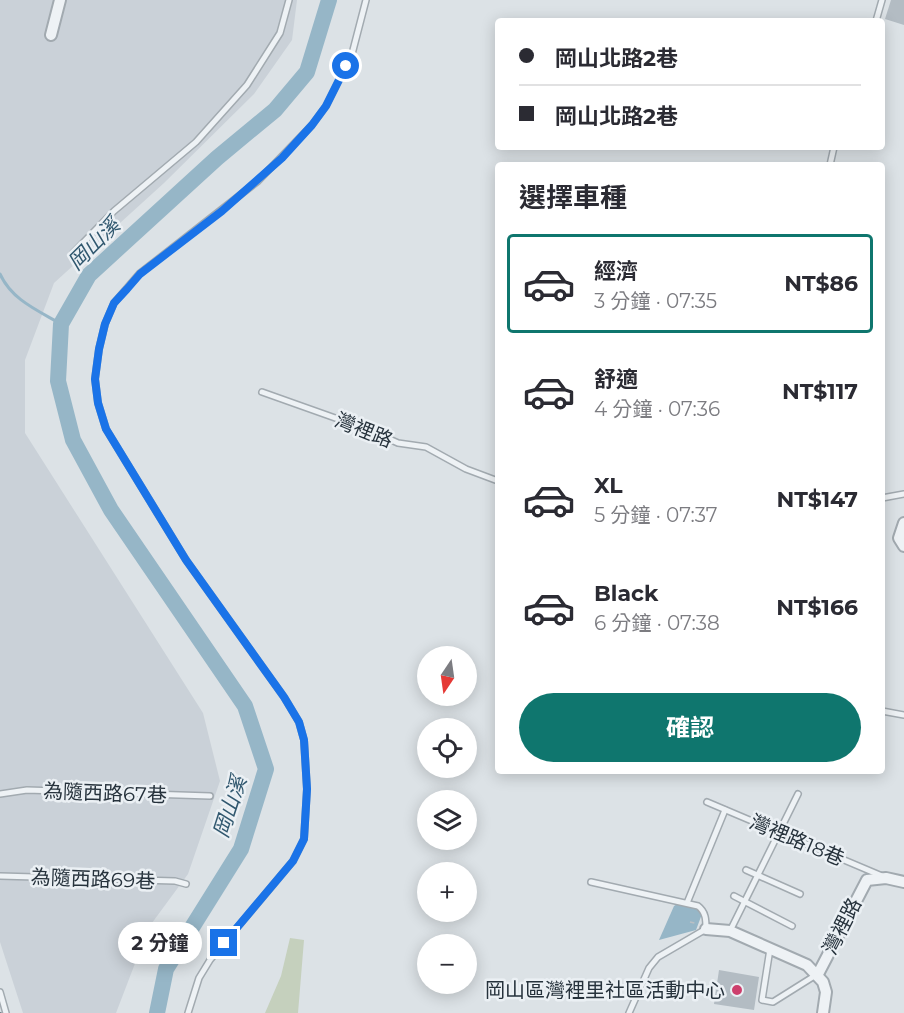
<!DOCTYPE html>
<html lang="zh-TW">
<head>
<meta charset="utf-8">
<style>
  :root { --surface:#fff; --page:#f7f7f7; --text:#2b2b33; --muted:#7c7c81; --line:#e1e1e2; --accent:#0f766e }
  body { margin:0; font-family:Montserrat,"Noto Sans TC",sans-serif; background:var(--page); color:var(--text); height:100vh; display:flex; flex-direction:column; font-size:22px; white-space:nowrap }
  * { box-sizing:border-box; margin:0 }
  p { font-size:20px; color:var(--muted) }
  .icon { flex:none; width:33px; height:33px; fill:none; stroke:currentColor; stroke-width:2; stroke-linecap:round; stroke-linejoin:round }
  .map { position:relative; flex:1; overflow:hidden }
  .sheet { position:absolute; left:495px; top:162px; width:390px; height:612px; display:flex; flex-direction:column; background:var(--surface); border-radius:6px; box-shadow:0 3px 15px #0003 }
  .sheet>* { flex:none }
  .guide { position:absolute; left:495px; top:18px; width:390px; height:132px; border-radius:6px; box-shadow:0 3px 15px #0003; display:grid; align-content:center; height:132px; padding:0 24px; background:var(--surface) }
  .needle { width:39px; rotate:193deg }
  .controls { position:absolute; left:417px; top:646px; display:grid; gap:12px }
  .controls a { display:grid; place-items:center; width:60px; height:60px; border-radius:50%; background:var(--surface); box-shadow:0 3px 15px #0003; font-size:30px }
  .end { position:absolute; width:27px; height:27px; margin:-14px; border:8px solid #1a73e8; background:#fff; box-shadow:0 0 0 3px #fff }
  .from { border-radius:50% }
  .bubble { position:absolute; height:42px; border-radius:21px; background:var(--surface); box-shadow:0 3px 15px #0003; font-size:20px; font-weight:700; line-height:42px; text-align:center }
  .guide b { display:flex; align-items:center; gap:21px; height:57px; font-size:22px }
  .guide b+b { border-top:2px solid var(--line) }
  .guide i { width:15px; height:15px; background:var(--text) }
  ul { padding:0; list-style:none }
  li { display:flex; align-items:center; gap:18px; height:99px; margin:0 12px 9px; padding:0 12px; border:3px solid transparent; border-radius:6px }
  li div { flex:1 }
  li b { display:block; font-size:22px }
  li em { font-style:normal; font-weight:700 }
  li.current { border-color:var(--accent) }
  li>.icon { width:54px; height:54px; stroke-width:1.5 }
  h2 { padding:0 24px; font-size:27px; line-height:72px }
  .primary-button { display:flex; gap:12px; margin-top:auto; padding:12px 24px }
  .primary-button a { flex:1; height:69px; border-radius:36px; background:var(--accent); color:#fff; font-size:24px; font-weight:700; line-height:69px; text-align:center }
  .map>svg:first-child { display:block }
  .built { fill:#cad1d8 }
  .green { fill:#c5d0bd }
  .water { fill:#96b6c7 }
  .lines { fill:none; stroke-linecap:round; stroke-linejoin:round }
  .stream { stroke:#96b6c7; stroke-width:3 }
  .river { stroke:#96b6c7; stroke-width:16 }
  .building { fill:#b3bcc3 }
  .service-casing { stroke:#a2aab0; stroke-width:8 }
  .minor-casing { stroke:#a2aab0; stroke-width:14 }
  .path { stroke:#bac0c5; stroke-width:1.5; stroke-dasharray:4.5 4.5; stroke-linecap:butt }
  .service { stroke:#eef2f5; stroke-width:5 }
  .minor { stroke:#eef2f5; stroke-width:10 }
  .rail { stroke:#76848f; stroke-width:3; stroke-dasharray:3 6; stroke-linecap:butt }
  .route { stroke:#1a73e8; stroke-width:8 }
  .poi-dot { fill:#cd3f6d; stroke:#ebf0f4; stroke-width:2 }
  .labels { text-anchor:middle; stroke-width:5; stroke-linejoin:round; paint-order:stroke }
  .street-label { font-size:20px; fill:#26323c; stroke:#ebf0f4 }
  .poi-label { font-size:20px; fill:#26323c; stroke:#ebf0f4; text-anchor:end }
  .water-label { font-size:21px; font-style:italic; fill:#31586f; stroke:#ebf0f4 }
</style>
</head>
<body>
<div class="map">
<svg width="904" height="1013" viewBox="0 0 904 1013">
  <rect width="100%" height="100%" fill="#dce2e6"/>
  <path class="built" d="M0,0h297l-5,40 -38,54 -90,89 -110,100 -29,77v73l178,280 17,68 -32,93 -39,53 -33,86h-93l-23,-71z"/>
  <path class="green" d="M290,938l14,2 -6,73h-33l16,-37z"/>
  <path class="water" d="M679,903l22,7 1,4 -6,16 -37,10 15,-34z"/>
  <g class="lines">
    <path class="stream" d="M0,274c12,26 37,36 61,50"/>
    <path class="river" d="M157,1013l9,-44 75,-120 25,-80 -21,-63 -134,-196 -38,-70 -15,-59 3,-57 28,-49 128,-117 58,-48 32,-38 22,-72"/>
  </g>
  <g class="building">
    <path d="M891,0h13v25l-19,-6z"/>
    <path d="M719,970l40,7 -5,33 -40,-6z"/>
  </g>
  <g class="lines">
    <defs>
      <g id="service">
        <path d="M876,21l6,-21"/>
        <path d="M830,165l4,-18"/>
        <path d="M73,253l41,-42 82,-69 51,-57 33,-52 9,-33"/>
        <path d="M262,392l107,38 29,13 28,4 40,22 32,12"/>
        <path d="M882,498l22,-4"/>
        <path d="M882,711l22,4"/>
        <path d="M0,794l27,-4 183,6"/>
        <path d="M707,802l175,74"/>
        <path d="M746,870l54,24"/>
        <path d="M0,876l175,5 11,3"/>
        <path d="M591,882l107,24c8,6 8,14 8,23l-48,28 -9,11 -20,45"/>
        <path d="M734,896l58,30"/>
        <path d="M687,903l38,-93"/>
        <path d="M730,931l68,-137"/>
        <path d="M770,949l-8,51 11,2 43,-27"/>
        <path d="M0,992l6,21"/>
        <path d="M188,1013l11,-35 11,-18 83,-99 11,-22 3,-50 -3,-49 -5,-18 -15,-25 -98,-137 -80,-131 -8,-26 -3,-24 4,-30 6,-25 9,-21 25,-29 119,-93 54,-56 14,-19 26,-52 14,-54"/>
      </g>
      <g id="minor">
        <path d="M51,35l9,-35"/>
        <path d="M904,523l-5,15 5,8"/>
        <path d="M706,929l24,2 77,34 16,17 3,10 -3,21"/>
        <path d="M818,974l49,-94 19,-2 18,4"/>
      </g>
    </defs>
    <use href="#service" class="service-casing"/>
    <use href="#minor" class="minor-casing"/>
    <path class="path" d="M690,922l8,2"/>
    <use href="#service" class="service"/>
    <use href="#minor" class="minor"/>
    <path class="rail" d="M0,1012v1"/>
  </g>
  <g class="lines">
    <path class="route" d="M224,943l69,-82 11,-22 3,-50 -3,-49 -5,-18 -15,-25 -98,-137 -80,-131 -8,-26 -3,-24 4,-30 6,-25 9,-21 13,-14 13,-15 82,-63 60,-53 30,-33 14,-19 20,-40"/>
  </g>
  <circle class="poi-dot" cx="737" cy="990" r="6"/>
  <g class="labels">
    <g class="street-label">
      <text transform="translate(364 430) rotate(22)" y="7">灣裡路</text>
      <text transform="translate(105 793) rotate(2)" y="7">為隨西路67巷</text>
      <text transform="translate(797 840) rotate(23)" y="7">灣裡路18巷</text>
      <text transform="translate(93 879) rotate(2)" y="7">為隨西路69巷</text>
      <text transform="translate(842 926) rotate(-63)" y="7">灣裡路</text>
    </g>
    <g class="poi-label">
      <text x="725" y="997">岡山區灣裡里社區活動中心</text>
    </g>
    <g class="water-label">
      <text transform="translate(94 244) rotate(-45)" y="7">岡山溪</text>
      <text transform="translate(230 807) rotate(-72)" y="7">岡山溪</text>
    </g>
  </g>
</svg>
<div class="controls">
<a><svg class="needle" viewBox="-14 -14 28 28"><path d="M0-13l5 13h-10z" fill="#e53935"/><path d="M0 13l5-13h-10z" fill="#7c7c81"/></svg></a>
<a><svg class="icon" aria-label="locate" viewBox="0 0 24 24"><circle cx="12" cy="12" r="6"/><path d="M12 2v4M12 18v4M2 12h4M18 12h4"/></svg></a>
<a><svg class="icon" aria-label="layers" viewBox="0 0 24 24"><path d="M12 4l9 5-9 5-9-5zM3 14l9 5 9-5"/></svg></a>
<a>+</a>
<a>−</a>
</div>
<i class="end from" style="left:346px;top:66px"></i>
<i class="end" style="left:224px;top:943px"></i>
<div class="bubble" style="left:118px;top:922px;width:84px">2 分鐘</div>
<div class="guide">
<b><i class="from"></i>岡山北路2巷</b>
<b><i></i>岡山北路2巷</b>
</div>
<section class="sheet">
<h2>選擇車種</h2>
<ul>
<li class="current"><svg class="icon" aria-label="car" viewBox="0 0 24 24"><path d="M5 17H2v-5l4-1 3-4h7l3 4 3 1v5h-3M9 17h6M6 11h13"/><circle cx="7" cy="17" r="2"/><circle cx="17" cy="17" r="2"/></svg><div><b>經濟</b><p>3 分鐘 · 07:35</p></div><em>NT$86</em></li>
<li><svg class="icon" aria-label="car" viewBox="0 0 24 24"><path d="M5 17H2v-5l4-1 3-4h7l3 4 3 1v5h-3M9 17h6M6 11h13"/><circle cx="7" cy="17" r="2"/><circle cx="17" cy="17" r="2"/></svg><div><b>舒適</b><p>4 分鐘 · 07:36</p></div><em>NT$117</em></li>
<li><svg class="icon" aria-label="car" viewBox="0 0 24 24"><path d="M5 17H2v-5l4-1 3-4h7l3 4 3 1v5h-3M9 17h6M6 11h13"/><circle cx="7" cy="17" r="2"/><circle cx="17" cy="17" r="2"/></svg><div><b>XL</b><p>5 分鐘 · 07:37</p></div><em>NT$147</em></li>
<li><svg class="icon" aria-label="car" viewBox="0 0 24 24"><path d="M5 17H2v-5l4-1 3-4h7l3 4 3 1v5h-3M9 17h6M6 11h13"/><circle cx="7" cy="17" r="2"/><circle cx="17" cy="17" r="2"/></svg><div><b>Black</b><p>6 分鐘 · 07:38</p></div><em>NT$166</em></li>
</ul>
<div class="primary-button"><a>確認</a></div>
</section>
</div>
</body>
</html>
